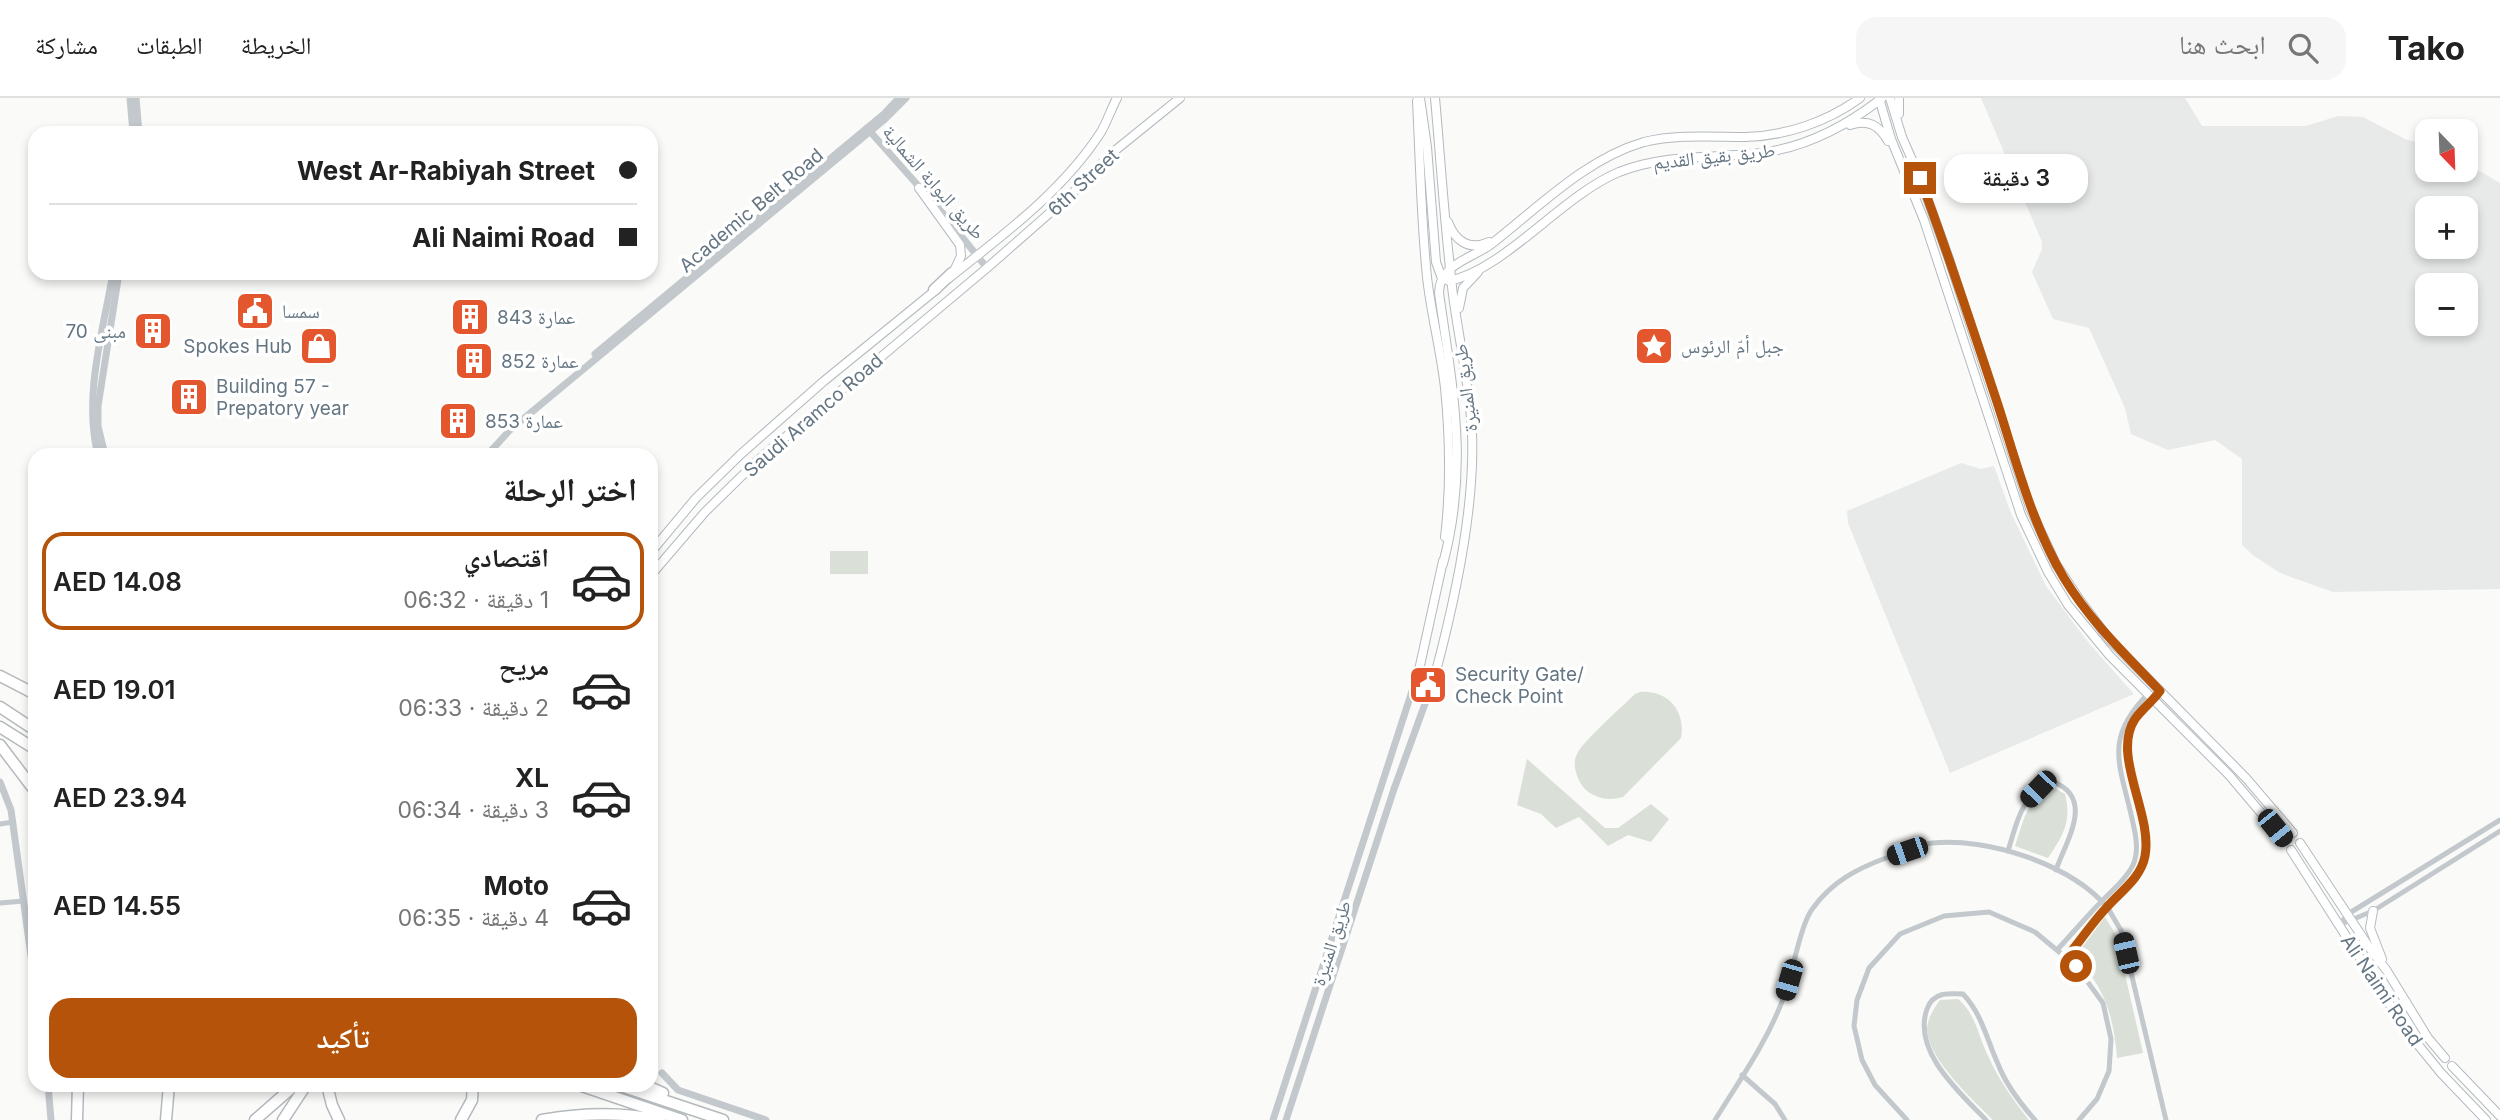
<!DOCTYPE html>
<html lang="ar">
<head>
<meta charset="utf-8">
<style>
  :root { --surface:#fff; --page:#f6f6f6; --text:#222; --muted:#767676; --line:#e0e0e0; --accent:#b45309 }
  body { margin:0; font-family:Inter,"Noto Naskh Arabic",sans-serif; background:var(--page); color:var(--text); direction:rtl; height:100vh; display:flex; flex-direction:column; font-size:26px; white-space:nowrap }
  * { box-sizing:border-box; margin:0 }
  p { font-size:23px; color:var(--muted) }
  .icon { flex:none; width:38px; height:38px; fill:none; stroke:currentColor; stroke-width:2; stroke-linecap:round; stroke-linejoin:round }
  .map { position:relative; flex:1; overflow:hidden; direction:ltr }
  .details { position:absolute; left:28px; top:350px; width:630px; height:644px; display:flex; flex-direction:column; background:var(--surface); border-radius:21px; box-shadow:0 4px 10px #0003; direction:rtl }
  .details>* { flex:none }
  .banner { position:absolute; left:28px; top:28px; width:630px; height:154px; border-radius:21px; box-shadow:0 4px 10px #0003; direction:rtl; display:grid; align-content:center; height:154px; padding:0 21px; background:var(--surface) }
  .needle { width:46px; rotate:157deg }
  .tools { position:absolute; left:2415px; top:21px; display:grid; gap:14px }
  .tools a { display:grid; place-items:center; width:63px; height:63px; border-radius:14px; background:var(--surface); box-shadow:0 4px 10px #0003; font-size:35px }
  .end { position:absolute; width:32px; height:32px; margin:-16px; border:9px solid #b45309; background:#fff; box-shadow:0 0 0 4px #fff }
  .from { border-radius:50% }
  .bubble { position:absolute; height:49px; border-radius:21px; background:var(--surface); box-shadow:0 4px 10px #0003; font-size:23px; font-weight:600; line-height:49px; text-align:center; direction:rtl }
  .car { position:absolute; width:21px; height:42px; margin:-21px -10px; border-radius:9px; box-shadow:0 0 5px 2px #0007; background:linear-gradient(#222 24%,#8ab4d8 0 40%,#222 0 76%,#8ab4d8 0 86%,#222 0) }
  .banner b { display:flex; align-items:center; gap:24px; height:66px; font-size:26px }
  .banner b+b { border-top:2px solid var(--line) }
  .banner i { width:18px; height:18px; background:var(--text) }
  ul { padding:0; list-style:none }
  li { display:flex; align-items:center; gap:21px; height:98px; margin:0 14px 10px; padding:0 7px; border:4px solid transparent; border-radius:21px }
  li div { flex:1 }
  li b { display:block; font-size:26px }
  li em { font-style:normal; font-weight:600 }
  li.on { border-color:var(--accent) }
  li>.icon { width:63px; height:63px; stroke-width:1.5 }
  h2 { padding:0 21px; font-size:32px; line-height:84px }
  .action { display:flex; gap:14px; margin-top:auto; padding:14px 21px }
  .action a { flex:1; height:80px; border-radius:21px; background:var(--accent); color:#fff; font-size:28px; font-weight:600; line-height:80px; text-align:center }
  header { display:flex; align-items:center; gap:42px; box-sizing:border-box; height:98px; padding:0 35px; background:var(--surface); border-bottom:2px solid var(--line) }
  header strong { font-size:33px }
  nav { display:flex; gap:38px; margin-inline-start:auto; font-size:24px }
  .search { width:490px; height:63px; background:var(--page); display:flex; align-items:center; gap:18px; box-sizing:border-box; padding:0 24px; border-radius:21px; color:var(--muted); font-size:26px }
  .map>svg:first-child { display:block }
  .built { fill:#e8e9e9; fill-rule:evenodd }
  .green { fill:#dadfd7 }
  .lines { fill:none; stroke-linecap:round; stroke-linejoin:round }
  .secondary-casing { stroke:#b3babf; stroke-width:10 }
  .motorway-casing { stroke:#b4b9bd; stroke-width:13 }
  .minor { stroke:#c3c8cc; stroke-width:5 }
  .tertiary { stroke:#c3c8cc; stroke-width:7 }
  .secondary { stroke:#fff; stroke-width:8 }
  .motorway { stroke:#fff; stroke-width:10 }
  .route { stroke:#b45309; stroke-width:9 }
  .labels { text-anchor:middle; stroke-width:7; stroke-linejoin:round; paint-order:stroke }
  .street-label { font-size:19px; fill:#657683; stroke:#fff }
  .poi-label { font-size:19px; fill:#657683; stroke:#fff; text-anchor:start }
</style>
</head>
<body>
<header>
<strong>Tako</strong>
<div class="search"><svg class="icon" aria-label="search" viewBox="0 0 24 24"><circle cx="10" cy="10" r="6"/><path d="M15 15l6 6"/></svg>ابحث هنا</div>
<nav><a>الخريطة</a><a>الطبقات</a><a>مشاركة</a></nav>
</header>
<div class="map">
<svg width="2500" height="1022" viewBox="0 0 2500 1022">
  <rect width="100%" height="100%" fill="#fafaf8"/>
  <g class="built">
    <path d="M1981,0h204l17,28h104l32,-10 25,1 42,22 22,7v24h39v-7l34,20v406l-167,3 -53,-19 -26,-17 -12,-11v-86l-27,-19 -47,10 -37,-16 -6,-26 -36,-80 -36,-9 -21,-47 10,-23v-7zM2427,110h39v39h-39zM2427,187h39v39h-39z"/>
    <path d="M1961,365l20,6 13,-3 17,47 35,73 42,56 46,52 -184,79 -102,-250 -1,-12z"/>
  </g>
  <g class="green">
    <rect x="830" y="453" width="38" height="23"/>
    <path d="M1640,594c28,-2 46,19 41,46l-58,59c-13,4 -26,2 -37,-7 -8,-8 -15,-25 -9,-36 5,-12 46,-48 58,-60z"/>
    <path d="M1527,661l78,69h13l33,-24 18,15 -18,23 -23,-7 -20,11 -29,-29 -23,11 -15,-14 -24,-9z"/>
    <path d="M2056,691l9,5c7,28 -2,41 -17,64l-33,-12c9,-26 11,-49 41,-57z"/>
    <path d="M2105,819l11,18 27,118 -26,5c-3,-39 -12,-74 -43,-100z"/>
    <path d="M1958,901c18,15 20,37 30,57 11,24 25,44 41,64h-36c-20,-20 -64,-60 -66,-90 0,-11 7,-22 13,-30z"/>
  </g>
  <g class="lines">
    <defs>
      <g id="secondary">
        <path d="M1420,0l7,49 9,115 5,14 8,5c58,-13 111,-84 170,-109 43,-17 87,-14 132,-18 50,-4 93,-26 131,-56"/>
        <path d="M1435,0c6,66 10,132 18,197 6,46 17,91 19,138 3,73 -18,171 -37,242"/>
        <path d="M1879,0l12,41 33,81 97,295 27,57 20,33 42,51 119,119 55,65"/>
        <path d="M1890,0l12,39 18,41 29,81 81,249 26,56 23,35 30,40 137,139 47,55"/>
        <path d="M1417,3c3,59 4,117 10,176 4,37 14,74 18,111 5,50 6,99 0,149"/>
        <path d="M1899,16v-16"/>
        <path d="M1850,27c18,-6 29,0 38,16"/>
        <path d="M919,90l41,57 1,11 -7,15"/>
        <path d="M1448,124c7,19 21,29 41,20"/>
        <path d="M949,180c54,-43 114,-87 152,-146 6,-10 10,-23 16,-34"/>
        <path d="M1459,210l4,-20 15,-16"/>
        <path d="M651,454l45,-54 45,-44 83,-73 113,-92"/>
        <path d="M1443,466c26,-98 10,-173 -4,-271 0,-28 31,-34 51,-48 48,-37 95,-86 154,-103 33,-8 68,-5 101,-5 41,-1 82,-15 115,-39"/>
        <path d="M651,477l54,-63 52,-51 230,-193 90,-79 35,-36 68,-55"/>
        <path d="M1419,572l24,-109"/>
        <path d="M2300,745l69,104 18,24 41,67 17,20"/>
        <path d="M2291,752l115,180 35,43 45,47"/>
        <path d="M2373,813l-3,17 12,31"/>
        <path d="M2452,968l48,50"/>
      </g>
      <g id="motorway">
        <path d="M934,192l18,-17"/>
        <path d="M0,578l35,18"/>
        <path d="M0,609l35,23"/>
        <path d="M0,629l35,22"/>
        <path d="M0,647l35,46"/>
        <path d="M327,987l5,20 7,15"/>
        <path d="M579,987l103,35"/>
        <path d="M618,987l105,35"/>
        <path d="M645,987l18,8"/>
        <path d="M77,1022l1,-35"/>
        <path d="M166,1022l3,-35"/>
        <path d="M255,1022l40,-35"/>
        <path d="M283,1022l23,-35"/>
        <path d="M461,1022l11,-20 1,-15"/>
        <path d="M542,1022c38,-7 81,-8 118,0"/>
      </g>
    </defs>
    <use href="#secondary" class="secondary-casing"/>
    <use href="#motorway" class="motorway-casing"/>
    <g class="minor">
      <path d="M0,726l13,-2"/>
      <path d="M2008,753c10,-32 12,-55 46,-69 41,17 12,59 2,88"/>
      <path d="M0,805l24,-2"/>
      <path d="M2339,827l9,-11 152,-94"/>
      <path d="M2339,827l34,-14 127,-80"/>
      <path d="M2057,852c15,-16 29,-33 44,-48 10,-11 25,-22 32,-37 6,-13 3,-29 0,-42 -12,-57 -31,-83 15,-129"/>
      <path d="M2066,860c14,-17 26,-35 41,-51 14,-16 34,-29 38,-51 8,-42 -34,-102 -10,-137 5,-7 13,-13 19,-19"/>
      <path d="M1742,977l33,29 10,16"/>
      <path d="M1715,1022c24,-39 52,-78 68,-121 9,-22 17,-75 30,-91 19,-26 43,-39 73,-50 14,-5 31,-13 46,-15 55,-6 138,21 175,64 5,7 9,16 14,23l45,190"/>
      <path d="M1907,1022l-32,-35 -13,-25 -8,-34 3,-26 12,-32 31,-34 44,-18 45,-4 46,20 41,34 27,37 8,36 -2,32 -12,28 -18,21"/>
      <path d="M1986,1022c-27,-28 -74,-69 -59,-111 6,-17 21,-16 36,-15 19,20 24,46 35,70 8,21 22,39 37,56"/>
    </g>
    <g class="tertiary">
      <path d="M130,0l3,35"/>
      <path d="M136,0l3,35"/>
      <path d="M867,30l55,62"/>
      <path d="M933,103l54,67"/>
      <path d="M595,256l289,-240 15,-16"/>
      <path d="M98,357c-15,-58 5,-124 15,-182"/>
      <path d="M105,357l-7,-29v-20l21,-133"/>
      <path d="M487,357l23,-25 375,-311 21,-21"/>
      <path d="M0,684l11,28 24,175"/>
      <path d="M662,975l16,17 88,30"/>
      <path d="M48,987l3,35"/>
      <path d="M1273,1022l141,-435"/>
      <path d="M1286,1022l108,-331 36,-99"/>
    </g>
    <use href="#secondary" class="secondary"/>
    <use href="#motorway" class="motorway"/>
  </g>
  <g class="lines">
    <path class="route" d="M1920,80c28,75 53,151 78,227 19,59 34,119 66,173 26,43 62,77 96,113 -7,10 -18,18 -25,28 -24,36 18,95 10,137 -4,22 -24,35 -38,51 -15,16 -27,34 -41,51l10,8"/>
  </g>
  <defs>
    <symbol id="civic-square" viewBox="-11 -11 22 22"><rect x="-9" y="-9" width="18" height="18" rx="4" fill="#e4572e" stroke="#fff"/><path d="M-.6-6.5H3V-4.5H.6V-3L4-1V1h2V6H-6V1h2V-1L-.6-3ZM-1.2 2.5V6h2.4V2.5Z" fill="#fff"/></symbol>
    <symbol id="building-square" viewBox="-11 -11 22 22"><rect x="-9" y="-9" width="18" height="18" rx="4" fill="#e4572e" stroke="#fff"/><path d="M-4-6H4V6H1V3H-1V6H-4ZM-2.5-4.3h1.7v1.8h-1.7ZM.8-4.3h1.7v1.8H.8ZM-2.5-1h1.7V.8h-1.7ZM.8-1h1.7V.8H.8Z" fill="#fff"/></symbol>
    <symbol id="shop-square" viewBox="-11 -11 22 22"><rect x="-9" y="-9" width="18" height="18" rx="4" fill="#e4572e" stroke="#fff"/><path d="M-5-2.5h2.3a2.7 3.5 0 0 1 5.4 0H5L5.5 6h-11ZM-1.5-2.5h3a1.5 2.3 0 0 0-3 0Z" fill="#fff"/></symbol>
    <symbol id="sight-square" viewBox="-11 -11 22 22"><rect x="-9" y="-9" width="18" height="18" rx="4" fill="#e4572e" stroke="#fff"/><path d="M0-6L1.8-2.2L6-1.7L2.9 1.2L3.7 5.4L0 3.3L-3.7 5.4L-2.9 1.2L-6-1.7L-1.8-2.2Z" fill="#fff"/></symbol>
  </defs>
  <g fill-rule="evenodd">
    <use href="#civic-square" x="233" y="191" width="44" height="44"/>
    <use href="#building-square" x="448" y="197" width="44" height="44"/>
    <use href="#building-square" x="131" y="211" width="44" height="44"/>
    <use href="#shop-square" x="297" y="226" width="44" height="44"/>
    <use href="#sight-square" x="1632" y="226" width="44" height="44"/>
    <use href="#building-square" x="452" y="241" width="44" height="44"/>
    <use href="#building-square" x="167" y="277" width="44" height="44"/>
    <use href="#building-square" x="436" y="301" width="44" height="44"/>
    <use href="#civic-square" x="1406" y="565" width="44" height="44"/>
  </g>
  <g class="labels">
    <g class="street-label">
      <text transform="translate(1714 58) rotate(-6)" y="7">طريق بقيق القديم</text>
      <text transform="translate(934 84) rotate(49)" y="7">طريق البوابة الشمالية</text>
      <text transform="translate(1083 84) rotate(-43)" y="7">6th Street</text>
      <text transform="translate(751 112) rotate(-40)" y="7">Academic Belt Road</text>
      <text transform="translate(1465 290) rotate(-97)" y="7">طريق المنيرة</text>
      <text transform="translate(813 317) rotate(-41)" y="7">Saudi Aramco Road</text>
      <text transform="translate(1331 845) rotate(-72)" y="7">طريق المنيرة</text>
      <text transform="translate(2382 892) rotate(56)" y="7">Ali Naimi Road</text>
    </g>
    <g class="poi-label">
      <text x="282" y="220">سمسا</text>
      <text x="497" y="226">عمارة 843</text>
      <text x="126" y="240" text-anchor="end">مبنى 70</text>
      <text x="292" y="255" text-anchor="end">Spokes Hub</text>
      <text x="1681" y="255">جبل أمّ الرئوس</text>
      <text x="501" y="270">عمارة 852</text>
      <text x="216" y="295">Building 57 -<tspan x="216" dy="22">Prepatory year</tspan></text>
      <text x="485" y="330">عمارة 853</text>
      <text x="1455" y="583">Security Gate/<tspan x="1455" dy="22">Check Point</tspan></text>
    </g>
  </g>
</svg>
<div class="tools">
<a><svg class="needle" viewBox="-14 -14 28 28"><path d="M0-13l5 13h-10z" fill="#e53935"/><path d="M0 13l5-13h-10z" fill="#767676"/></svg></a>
<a>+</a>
<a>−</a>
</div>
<i class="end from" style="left:2076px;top:868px"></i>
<i class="end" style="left:1920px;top:80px"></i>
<div class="bubble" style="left:1944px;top:56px;width:144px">3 دقيقة</div>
<i class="car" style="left:2038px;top:691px;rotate:224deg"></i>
<i class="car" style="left:2275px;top:730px;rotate:141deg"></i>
<i class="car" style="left:1907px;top:753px;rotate:251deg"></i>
<i class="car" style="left:2126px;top:855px;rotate:347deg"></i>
<i class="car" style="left:1789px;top:882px;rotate:196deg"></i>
<div class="banner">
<b><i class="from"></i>West Ar-Rabiyah Street</b>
<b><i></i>Ali Naimi Road</b>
</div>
<section class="details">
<h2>اختر الرحلة</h2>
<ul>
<li class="on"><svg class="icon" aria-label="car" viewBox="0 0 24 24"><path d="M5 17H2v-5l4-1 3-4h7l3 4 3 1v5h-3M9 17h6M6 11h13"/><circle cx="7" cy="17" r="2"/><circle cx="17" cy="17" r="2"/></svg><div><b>اقتصادي</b><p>1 دقيقة · 06:32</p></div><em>AED 14.08</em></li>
<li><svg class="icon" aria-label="car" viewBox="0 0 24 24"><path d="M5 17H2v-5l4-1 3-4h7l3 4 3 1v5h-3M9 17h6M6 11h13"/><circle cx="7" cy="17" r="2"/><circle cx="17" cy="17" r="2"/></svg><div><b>مريح</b><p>2 دقيقة · 06:33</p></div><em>AED 19.01</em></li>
<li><svg class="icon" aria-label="car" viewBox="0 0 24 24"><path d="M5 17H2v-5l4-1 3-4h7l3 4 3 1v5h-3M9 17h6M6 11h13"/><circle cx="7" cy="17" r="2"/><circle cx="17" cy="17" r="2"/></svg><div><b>XL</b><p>3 دقيقة · 06:34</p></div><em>AED 23.94</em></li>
<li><svg class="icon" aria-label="car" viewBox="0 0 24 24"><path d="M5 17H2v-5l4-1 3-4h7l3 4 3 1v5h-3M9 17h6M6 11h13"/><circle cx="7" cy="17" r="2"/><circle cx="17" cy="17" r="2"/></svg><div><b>Moto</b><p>4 دقيقة · 06:35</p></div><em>AED 14.55</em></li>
</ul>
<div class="action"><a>تأكيد</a></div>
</section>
</div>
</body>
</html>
